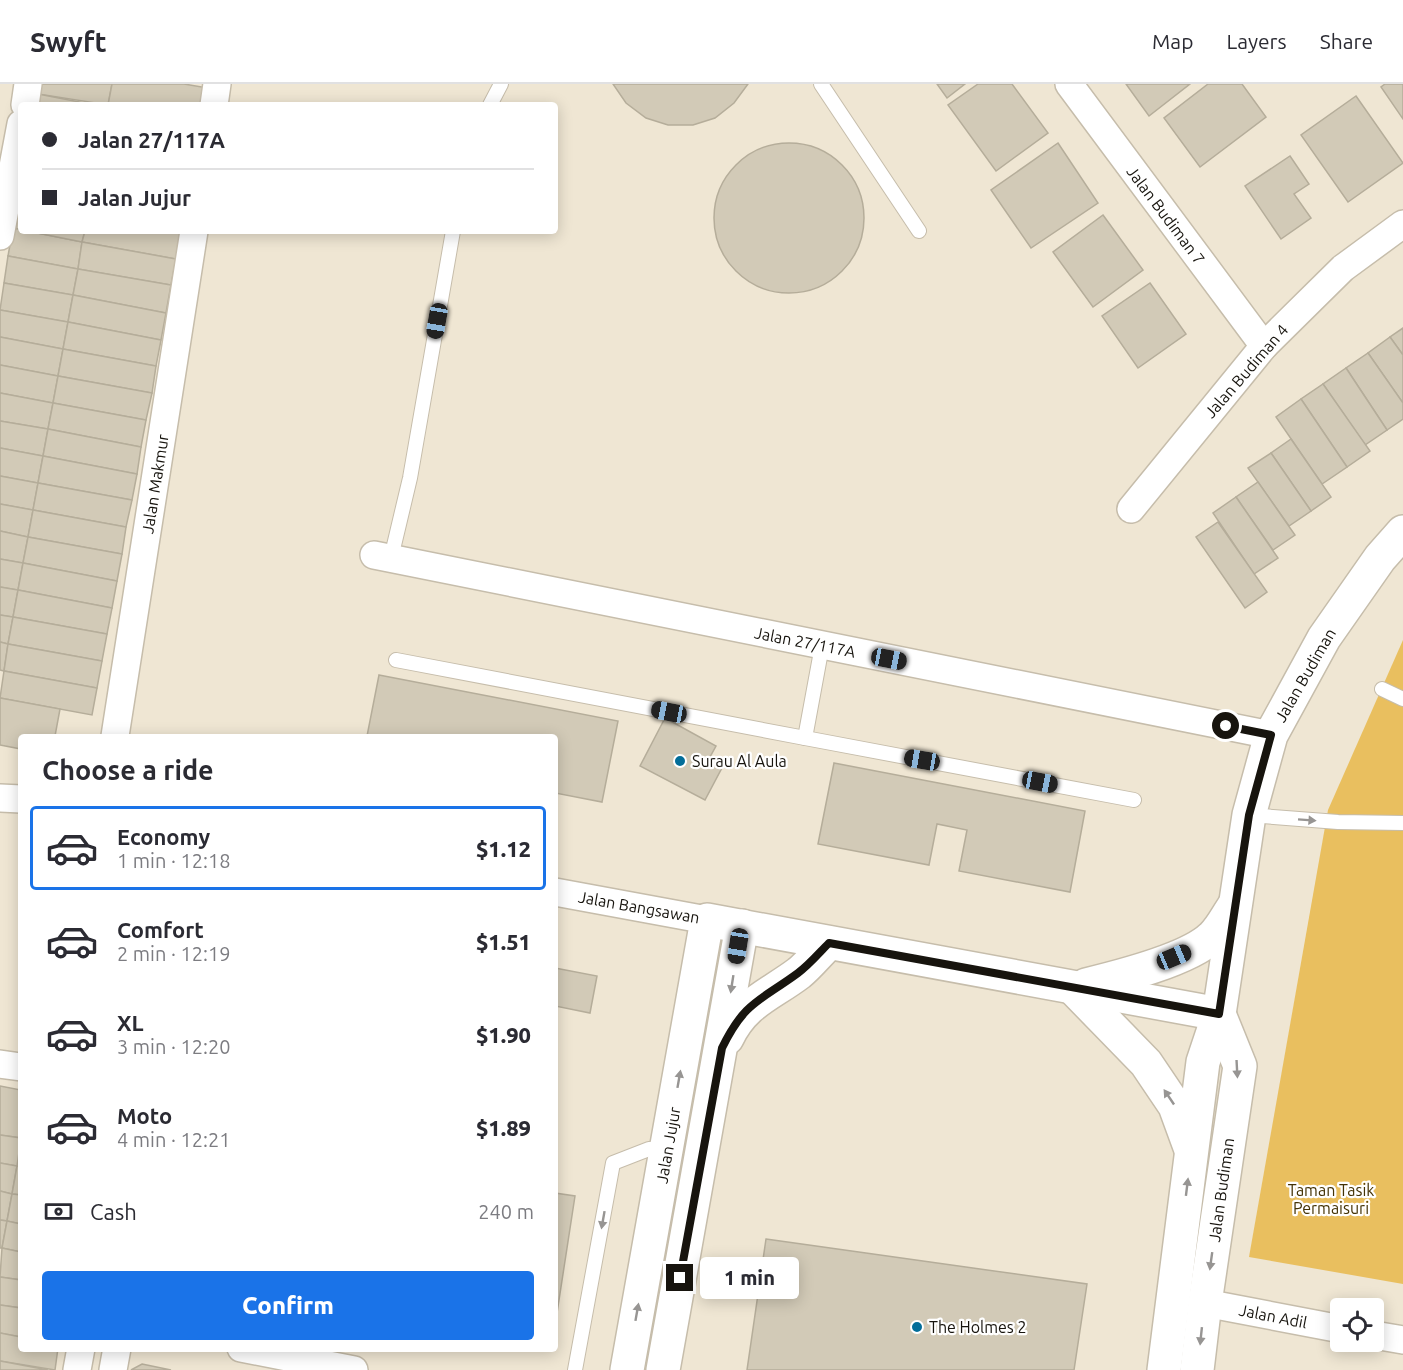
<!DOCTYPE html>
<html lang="en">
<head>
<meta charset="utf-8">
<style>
  :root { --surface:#fff; --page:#f7f7f7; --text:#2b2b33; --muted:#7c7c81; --line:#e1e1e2; --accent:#1a73e8 }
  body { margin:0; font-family:Ubuntu,sans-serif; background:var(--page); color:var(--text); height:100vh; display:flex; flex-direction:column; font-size:22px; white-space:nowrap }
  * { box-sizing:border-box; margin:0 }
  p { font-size:20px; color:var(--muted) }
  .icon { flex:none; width:33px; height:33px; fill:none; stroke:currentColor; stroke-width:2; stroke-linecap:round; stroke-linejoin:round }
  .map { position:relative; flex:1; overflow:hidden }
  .sheet { position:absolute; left:18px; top:650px; width:540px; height:618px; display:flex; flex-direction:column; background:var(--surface); border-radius:6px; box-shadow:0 3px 15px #0003 }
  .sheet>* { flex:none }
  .top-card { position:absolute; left:18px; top:18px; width:540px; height:132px; border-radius:6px; box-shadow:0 3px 15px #0003; display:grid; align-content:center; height:132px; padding:0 24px; background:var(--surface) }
  .buttons { position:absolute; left:1330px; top:1214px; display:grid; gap:12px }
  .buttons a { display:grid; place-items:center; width:54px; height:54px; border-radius:6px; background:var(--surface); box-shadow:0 3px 15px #0003; font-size:30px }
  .end { position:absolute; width:27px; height:27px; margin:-14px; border:8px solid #17140e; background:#fff; box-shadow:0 0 0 3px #fff }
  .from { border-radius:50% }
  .bubble { position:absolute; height:42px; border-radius:6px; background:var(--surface); box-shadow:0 3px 15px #0003; font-size:20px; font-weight:800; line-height:42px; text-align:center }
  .car { position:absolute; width:18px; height:36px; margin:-18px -9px; border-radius:8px; box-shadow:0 0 4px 2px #0007; background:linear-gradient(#222 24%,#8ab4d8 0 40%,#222 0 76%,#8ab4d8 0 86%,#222 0) }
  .top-card b { display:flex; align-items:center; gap:21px; height:57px; font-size:22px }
  .top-card b+b { border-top:2px solid var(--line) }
  .top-card i { width:15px; height:15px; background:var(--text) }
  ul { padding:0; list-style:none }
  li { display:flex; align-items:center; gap:18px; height:84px; margin:0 12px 9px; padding:0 12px; border:3px solid transparent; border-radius:6px }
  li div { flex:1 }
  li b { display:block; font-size:22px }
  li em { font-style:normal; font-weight:800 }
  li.selected { border-color:var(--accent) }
  li>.icon { width:54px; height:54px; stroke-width:1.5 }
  h2 { padding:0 24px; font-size:27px; line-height:72px }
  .pay { display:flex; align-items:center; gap:15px; height:66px; padding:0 24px; font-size:22px }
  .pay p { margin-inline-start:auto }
  .cta { display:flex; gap:12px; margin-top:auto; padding:12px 24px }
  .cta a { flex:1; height:69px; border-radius:6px; background:var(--accent); color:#fff; font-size:24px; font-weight:800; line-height:69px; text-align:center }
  header { display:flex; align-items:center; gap:36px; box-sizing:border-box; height:84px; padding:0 30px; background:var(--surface); border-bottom:2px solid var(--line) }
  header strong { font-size:28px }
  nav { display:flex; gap:33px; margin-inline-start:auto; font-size:21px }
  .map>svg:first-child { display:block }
  .green { fill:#e9bf5f }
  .building { fill:#d2cab7; stroke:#b5ad9a; stroke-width:1.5 }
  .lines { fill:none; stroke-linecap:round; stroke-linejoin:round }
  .service-casing { stroke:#c6bdab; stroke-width:16 }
  .minor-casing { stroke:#c6bdab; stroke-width:30 }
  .tertiary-casing { stroke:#c6bdab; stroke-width:36 }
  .service { stroke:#fff; stroke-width:14 }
  .minor { stroke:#fff; stroke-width:27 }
  .tertiary { stroke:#fff; stroke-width:33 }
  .oneway { fill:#979593 }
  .route { stroke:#17140e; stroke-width:8 }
  .poi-dot { fill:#026d99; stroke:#fff; stroke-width:2 }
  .labels { text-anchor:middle; stroke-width:4.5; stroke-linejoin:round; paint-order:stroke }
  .street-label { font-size:16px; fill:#17140e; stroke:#fff }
  .poi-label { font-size:16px; fill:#17140e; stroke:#fff; text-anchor:start }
  .park-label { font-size:16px; fill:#443306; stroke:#fff }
</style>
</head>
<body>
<header>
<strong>Swyft</strong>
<nav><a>Map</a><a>Layers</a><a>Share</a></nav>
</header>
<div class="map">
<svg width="1403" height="1286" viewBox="0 0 1403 1286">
  <rect width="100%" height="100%" fill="#efe6d3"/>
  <path class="green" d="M1403,556v644l-154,-27 79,-447z"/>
  <g class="building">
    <path d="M40,0h72l-4,21 -70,-11z"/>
    <path d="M112,0h72l24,4 -3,17h-97z"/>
    <path d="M613,0h135l-14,19 -19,15 -22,7h-25l-22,-7 -20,-15z"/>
    <path d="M937,0h28l-18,14z"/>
    <path d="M978,0h34l36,49 -52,38 -48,-66z"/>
    <path d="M1126,0h64l-41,32z"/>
    <path d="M1208,0h34l24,33 -66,50 -36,-49z"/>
    <path d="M1385,0h18v35l-22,-32z"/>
    <path d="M38,10l57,11h-59z"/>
    <path d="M1356,12l47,67 -55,39 -47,-67z"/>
    <path d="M1058,59l40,60 -67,45 -40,-58z"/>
    <circle cx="789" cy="134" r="75"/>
    <path d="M1290,72l19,28 -15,10 17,24 -30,21 -36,-53z"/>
    <path d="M18,118h3v28l-8,-2z"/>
    <path d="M1103,131l40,55 -50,37 -40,-55z"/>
    <path d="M13,144l69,14 -4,27 -70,-13z"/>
    <path d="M27,147h58l-3,11z"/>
    <path d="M85,147h91l5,1 -5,27 -94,-17z"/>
    <path d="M82,158l94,17 -5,26 -93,-16z"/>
    <path d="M8,172l70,13 -5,26 -69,-12z"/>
    <path d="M78,185l93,16 -5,28 -93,-18z"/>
    <path d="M4,199l69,12 -5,27 -68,-12z"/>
    <path d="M1150,199l36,51 -48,34 -36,-52z"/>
    <path d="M73,211l93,18 -5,27 -93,-18z"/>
    <path d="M0,226l68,12 -5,27 -63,-12z"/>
    <path d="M68,238l93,18 -5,26 -93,-17z"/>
    <path d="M1403,244v27l-13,-18z"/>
    <path d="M0,253l63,12 -5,27 -58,-11z"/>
    <path d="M1390,253l13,18v48l-35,-50z"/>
    <path d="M63,265l93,17 -4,27 -94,-17z"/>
    <path d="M1368,269l35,50v16l-16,11 -41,-62z"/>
    <path d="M0,281l58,11 -5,27 -53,-10z"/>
    <path d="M1346,284l41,62 -22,15 -42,-61z"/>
    <path d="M58,292l94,17 -6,27 -93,-17z"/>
    <path d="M1323,300l47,67 -23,16 -46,-68z"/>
    <path d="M0,309l53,10 -5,26 -48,-8z"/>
    <path d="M1301,315l46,68 -25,17 -46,-67z"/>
    <path d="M53,319l93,17 -5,27 -93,-18z"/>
    <path d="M0,337l48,8 -5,27 -43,-8z"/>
    <path d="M48,345l93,18 -4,27 -94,-18z"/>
    <path d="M1291,355l40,58 -20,14 -40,-58z"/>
    <path d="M0,364l43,8 -5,27 -38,-7z"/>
    <path d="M1271,369l40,58 -22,15 -41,-58z"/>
    <path d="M43,372l94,18 -5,26 -94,-17z"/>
    <path d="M0,392l38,7 -5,27 -33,-6z"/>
    <path d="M1258,398l37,53 -22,15 -37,-53z"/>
    <path d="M38,399l94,17 -6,27 -93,-17z"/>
    <path d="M1236,413l42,61 -24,16 -41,-61z"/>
    <path d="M0,420l33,6 -5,27 -28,-6z"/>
    <path d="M33,426l93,17 -4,27 -94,-17z"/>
    <path d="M1218,438l49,70 -22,16 -49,-71z"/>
    <path d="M0,447l28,6 -5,26 -23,-4z"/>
    <path d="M28,453l94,17 -5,27 -94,-18z"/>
    <path d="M0,475l23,4 -5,27 -18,-3z"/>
    <path d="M23,479l94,18 -5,27 -94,-18z"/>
    <path d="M0,503l18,3 -5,27 -13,-2z"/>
    <path d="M18,506l94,18 -5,26 -94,-17z"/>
    <path d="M0,531l13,2 -5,27 -8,-2z"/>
    <path d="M13,533l94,17 -5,27 -94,-17z"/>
    <path d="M0,558l8,2 -4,27 -4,-1z"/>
    <path d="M8,560l94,17 -5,27 -93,-17z"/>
    <path d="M4,587l93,17 -5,27 -92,-17z"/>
    <path d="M379,591l239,46 -16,81 -47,-9v-57h-188z"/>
    <path d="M0,614l60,11 -5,27h-34v13l-21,-4z"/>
    <path d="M665,634l51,28 -6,11 14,7 -19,36 -65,-34z"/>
    <path d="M834,679l251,48 -15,81 -111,-21 8,-41 -30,-6 -8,41 -111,-21z"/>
    <path d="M555,884l42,8 -7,37 -35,-7z"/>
    <path d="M0,1002l21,4v48l-21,-3z"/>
    <path d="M0,1051l21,3 -4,28 -17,-3z"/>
    <path d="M0,1079l17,3 -5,28 -12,-3z"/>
    <path d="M17,1082l4,1v28l-9,-1z"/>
    <path d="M0,1107l12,3 -5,27 -7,-1z"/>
    <path d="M555,1109l20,3 -20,130z"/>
    <path d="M12,1110l9,1v29l-14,-3z"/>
    <path d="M0,1136l7,1 -5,27h-2z"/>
    <path d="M7,1137l14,3v28l-19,-4z"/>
    <path d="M766,1155l321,45 -13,86h-327z"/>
    <path d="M2,1164l19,4v28l-21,-3z"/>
    <path d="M0,1193l21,3v28l-21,-3z"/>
    <path d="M0,1221l21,3v29l-21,-4z"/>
    <path d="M0,1249l21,4v11h37l-3,22 -55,-9z"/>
    <path d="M0,1277l48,9h-48z"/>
    <path d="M142,1280l29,6h-40z"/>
  </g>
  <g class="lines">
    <defs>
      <g id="service">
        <path d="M821,0l98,147"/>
        <path d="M490,21l11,-21"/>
        <path d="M391,474l19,-80 43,-247"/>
        <path d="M396,576l409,78 17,-92"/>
        <path d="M1382,605l21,10"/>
        <path d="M805,654l329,62"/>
        <path d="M1249,731l89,7 65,1"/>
        <path d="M575,1286l38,-207 36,-14 18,-1"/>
      </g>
      <g id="minor">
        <path d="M1069,0l195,262"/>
        <path d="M25,21l3,-21"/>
        <path d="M214,21l3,-21"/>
        <path d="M0,152l21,-112"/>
        <path d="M1131,425l133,-163 79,-78 60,-44"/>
        <path d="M374,471l897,180"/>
        <path d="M115,652l79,-505"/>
        <path d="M0,714l21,1"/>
        <path d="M555,808l152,28"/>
        <path d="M0,980l21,3"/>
        <path d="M1205,1219l136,26"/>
        <path d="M1374,1251l29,5"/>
        <path d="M241,1264l113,22"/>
        <path d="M77,1286l4,-22"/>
        <path d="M113,1286l4,-22"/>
      </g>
      <g id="tertiary">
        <path d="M1086,901c33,-8 102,-25 126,-48 9,-8 15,-21 22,-31"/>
        <path d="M1073,904l73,75 29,43 15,41"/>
        <path d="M727,954c17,-36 43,-43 72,-65 11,-9 20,-21 30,-30"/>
        <path d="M627,1286l80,-450 512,94"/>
        <path d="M663,1286l79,-444"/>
        <path d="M1164,1286l39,-308 16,-48 30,-199 22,-80 53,-97 56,-80 23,-26"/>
        <path d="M1197,1286l8,-67 35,-237 -21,-52"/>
      </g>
    </defs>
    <use href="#service" class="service-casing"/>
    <use href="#minor" class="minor-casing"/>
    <use href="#tertiary" class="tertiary-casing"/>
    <use href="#service" class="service"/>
    <use href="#minor" class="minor"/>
    <use href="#tertiary" class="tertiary"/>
  </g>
  <defs><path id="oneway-solid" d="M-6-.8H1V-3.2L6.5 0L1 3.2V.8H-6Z" transform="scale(1.5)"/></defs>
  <g class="oneway">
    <use href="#oneway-solid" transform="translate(1307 736) rotate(4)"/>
    <use href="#oneway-solid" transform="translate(732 900) rotate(99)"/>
    <use href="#oneway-solid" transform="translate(1237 985) rotate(87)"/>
    <use href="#oneway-solid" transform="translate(679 995) rotate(-80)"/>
    <use href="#oneway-solid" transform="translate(1169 1013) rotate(-124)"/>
    <use href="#oneway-solid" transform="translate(1187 1103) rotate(-83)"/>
    <use href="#oneway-solid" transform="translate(603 1136) rotate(100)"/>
    <use href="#oneway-solid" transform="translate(1211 1177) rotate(98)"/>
    <use href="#oneway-solid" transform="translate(637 1228) rotate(-80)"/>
    <use href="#oneway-solid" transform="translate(1201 1252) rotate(96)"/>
  </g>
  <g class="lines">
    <path class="route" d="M680,1194l42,-230c23,-47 38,-47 76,-75 11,-8 21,-20 31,-30l390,71 30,-199 22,-80 -45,-9"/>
  </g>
  <g class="poi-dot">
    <circle cx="680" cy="677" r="6"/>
    <circle cx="917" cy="1243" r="6"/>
  </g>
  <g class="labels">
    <g class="street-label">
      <text transform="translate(1166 131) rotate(53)" y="6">Jalan Budiman 7</text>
      <text transform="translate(1246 287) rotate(-49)" y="6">Jalan Budiman 4</text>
      <text transform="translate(155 400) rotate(-81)" y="6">Jalan Makmur</text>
      <text transform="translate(805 558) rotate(11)" y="6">Jalan 27/117A</text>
      <text transform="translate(1305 591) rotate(-60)" y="6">Jalan Budiman</text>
      <text transform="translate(639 823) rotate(10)" y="6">Jalan Bangsawan</text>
      <text transform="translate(668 1061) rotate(-80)" y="6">Jalan Jujur</text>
      <text transform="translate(1221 1106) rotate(-82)" y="6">Jalan Budiman</text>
      <text transform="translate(1273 1232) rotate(11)" y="6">Jalan Adil</text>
    </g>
    <g class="poi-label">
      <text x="692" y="683">Surau Al Aula</text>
      <text x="929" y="1249">The Holmes 2</text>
    </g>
    <g class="park-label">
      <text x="1331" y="1112">Taman Tasik<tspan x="1331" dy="18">Permaisuri</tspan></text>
    </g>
  </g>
</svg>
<div class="buttons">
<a><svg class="icon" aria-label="locate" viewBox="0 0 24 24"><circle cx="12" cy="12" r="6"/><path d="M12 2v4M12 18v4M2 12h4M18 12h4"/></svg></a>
</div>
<i class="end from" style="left:1226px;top:642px"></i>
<i class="end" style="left:680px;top:1194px"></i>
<div class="bubble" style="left:700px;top:1173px;width:99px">1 min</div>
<i class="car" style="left:437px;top:237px;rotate:190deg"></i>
<i class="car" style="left:889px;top:575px;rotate:101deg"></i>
<i class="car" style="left:669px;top:628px;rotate:281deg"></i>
<i class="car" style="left:922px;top:676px;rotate:280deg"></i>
<i class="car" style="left:1040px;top:698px;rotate:101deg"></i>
<i class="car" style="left:738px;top:862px;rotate:189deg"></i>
<i class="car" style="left:1174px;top:873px;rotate:67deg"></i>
<div class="top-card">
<b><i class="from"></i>Jalan 27/117A</b>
<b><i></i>Jalan Jujur</b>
</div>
<section class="sheet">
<h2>Choose a ride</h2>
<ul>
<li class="selected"><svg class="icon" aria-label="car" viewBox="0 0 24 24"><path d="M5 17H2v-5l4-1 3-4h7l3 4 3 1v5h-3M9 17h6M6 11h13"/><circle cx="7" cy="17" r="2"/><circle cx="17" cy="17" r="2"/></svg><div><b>Economy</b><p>1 min · 12:18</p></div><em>$1.12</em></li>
<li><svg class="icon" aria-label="car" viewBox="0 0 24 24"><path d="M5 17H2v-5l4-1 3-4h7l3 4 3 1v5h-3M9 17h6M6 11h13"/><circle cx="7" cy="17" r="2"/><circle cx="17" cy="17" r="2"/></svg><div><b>Comfort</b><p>2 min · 12:19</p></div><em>$1.51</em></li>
<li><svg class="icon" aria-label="car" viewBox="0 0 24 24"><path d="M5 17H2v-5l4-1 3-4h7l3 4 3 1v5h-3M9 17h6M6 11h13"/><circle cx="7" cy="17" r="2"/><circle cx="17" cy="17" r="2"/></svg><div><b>XL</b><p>3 min · 12:20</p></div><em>$1.90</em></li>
<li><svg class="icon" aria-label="car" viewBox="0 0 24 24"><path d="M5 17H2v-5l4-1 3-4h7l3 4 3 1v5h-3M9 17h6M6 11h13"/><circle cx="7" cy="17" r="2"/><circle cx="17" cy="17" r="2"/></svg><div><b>Moto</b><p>4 min · 12:21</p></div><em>$1.89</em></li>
</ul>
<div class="pay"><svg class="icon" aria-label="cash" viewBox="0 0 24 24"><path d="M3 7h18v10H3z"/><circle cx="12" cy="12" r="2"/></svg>Cash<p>240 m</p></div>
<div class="cta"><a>Confirm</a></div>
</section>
</div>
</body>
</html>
